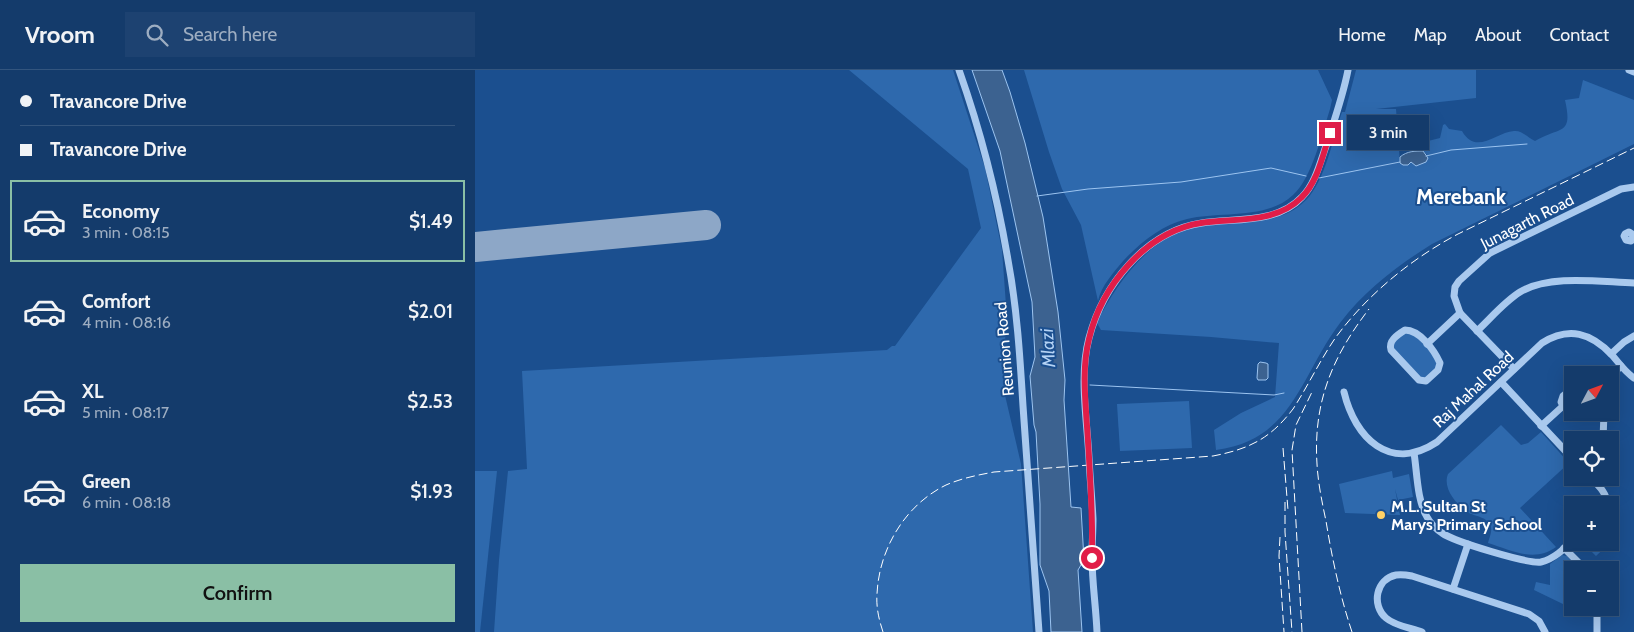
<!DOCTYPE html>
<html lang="en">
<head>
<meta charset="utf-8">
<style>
  :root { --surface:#143b6b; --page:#1d4271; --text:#f1f3f6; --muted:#9dadc1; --line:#33557e; --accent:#8abfa5 }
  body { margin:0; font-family:Cabin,sans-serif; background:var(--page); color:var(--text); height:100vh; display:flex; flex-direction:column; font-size:19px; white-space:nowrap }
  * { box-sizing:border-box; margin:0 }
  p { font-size:16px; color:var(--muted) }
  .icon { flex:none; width:28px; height:28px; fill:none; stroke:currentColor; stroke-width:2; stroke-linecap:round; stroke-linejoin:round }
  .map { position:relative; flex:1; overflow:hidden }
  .drawer { display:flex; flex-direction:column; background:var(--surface); width:475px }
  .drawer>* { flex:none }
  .guide { display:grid; align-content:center; height:110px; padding:0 20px; background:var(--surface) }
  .needle { width:32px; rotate:49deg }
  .buttons { position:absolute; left:1089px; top:296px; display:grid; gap:10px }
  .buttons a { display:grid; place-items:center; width:55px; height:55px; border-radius:0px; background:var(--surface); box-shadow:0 5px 20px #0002,0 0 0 1px var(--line); font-size:25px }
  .end { position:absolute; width:22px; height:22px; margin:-11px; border:6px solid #e11d48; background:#fff; box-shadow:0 0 0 2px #fff }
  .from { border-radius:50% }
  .bubble { position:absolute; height:35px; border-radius:0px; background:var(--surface); box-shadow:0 5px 20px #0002,0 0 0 1px var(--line); font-size:16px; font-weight:600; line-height:35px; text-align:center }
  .guide b { display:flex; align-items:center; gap:18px; height:48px; font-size:19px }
  .guide b+b { border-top:1px solid var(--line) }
  .guide i { width:12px; height:12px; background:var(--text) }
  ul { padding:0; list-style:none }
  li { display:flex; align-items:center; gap:15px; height:82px; margin:0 10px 8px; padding:0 10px; border:2px solid transparent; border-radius:0px }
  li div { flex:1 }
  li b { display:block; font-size:19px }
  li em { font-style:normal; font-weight:600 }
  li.selected { border-color:var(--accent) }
  li>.icon { width:45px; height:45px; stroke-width:1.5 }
  .primary-button { display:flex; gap:10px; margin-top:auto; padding:10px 20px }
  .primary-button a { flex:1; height:58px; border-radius:0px; background:var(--accent); color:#111; font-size:20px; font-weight:600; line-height:58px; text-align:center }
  header { display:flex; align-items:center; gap:30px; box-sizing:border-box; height:70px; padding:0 25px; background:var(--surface); border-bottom:1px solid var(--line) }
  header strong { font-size:24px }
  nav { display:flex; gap:28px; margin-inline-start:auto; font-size:18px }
  .search { width:350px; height:45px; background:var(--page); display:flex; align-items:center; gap:12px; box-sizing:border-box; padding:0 18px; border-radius:0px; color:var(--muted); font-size:19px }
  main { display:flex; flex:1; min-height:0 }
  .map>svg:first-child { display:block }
  .green { fill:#2e69ad }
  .water { fill:#3c6290; stroke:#9cc4f0 }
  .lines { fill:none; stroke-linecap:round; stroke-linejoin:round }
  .stream { stroke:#9cc4f0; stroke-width:1 }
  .runway { stroke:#8da7c7; stroke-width:30 }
  .minor { stroke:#a9c9ee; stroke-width:7 }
  .rail { stroke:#fff; stroke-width:1; stroke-dasharray:9 4; stroke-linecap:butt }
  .route { stroke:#e11d48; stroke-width:6 }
  .poi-dot { fill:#ffd166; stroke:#1b4f8f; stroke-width:2 }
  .labels { text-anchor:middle; stroke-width:4; stroke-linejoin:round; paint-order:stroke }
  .street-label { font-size:16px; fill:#fff; stroke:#1b4f8f }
  .poi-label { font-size:16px; font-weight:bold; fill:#fff; stroke:#1b4f8f; text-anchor:start }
  .water-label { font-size:18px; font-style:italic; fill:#b5d3f5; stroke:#1b4f8f }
  .district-label { font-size:21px; font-weight:bold; fill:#fff; stroke:#1b4f8f }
</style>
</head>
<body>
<header>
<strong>Vroom</strong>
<div class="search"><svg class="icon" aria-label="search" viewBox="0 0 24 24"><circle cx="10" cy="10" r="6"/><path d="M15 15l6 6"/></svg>Search here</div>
<nav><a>Home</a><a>Map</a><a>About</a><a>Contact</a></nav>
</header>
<main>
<section class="drawer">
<div class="guide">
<b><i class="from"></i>Travancore Drive</b>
<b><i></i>Travancore Drive</b>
</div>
<ul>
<li class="selected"><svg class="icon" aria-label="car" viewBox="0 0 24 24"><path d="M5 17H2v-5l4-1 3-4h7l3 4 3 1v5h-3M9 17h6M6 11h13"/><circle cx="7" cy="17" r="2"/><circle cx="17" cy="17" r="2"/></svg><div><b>Economy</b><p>3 min · 08:15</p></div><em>$1.49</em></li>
<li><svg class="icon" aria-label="car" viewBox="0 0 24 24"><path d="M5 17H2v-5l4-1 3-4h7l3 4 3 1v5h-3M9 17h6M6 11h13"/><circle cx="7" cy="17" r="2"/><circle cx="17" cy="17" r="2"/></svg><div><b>Comfort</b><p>4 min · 08:16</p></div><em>$2.01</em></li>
<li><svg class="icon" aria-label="car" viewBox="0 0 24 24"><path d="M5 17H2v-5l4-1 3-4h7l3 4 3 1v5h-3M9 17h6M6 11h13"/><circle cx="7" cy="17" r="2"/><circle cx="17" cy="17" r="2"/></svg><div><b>XL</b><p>5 min · 08:17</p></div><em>$2.53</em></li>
<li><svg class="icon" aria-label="car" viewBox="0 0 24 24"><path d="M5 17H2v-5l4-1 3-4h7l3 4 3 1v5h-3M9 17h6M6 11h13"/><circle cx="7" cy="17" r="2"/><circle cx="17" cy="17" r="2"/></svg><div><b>Green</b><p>6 min · 08:18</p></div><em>$1.93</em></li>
</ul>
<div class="primary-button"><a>Confirm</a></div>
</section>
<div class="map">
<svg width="1159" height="562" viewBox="0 0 1159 562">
  <rect width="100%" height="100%" fill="#1b4f8f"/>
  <g class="green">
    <path d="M374,0h104l32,98 17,82 4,55 -2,86 17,73 12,168h-539l5,-72 9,-89 19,-2 -5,-98 365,-21 5,-4h3l86,-118 -13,-59z"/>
    <path d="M549,0h294l14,30 -2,9c-8,25 -18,69 -37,86 -26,25 -73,16 -106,24 -25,6 -46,23 -63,41 -10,12 -23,26 -26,41l-17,-76 -19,-36 -13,-37z"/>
    <path d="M881,0h120v28l-100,11h20l4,54 11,-1 16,-7 -4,-4 5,-10 12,-3 3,-13 2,-1 4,5 13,2c14,25 34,1 52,0 8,-1 14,7 21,10 26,-15 38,-5 30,-41l14,-2 4,-18 51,20v44l-202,100c-35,22 -67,46 -92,79 -40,53 -47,117 -124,127l-2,-20 27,-17 34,-16 4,-54 -68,-6 -110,-7 -4,-7c19,-40 54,-88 101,-97 37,-6 79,3 108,-26 19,-19 27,-62 36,-88h3z"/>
    <path d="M927,263h10l14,13 12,18 -7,11 -9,4 -27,-25 -2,-12z"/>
    <path d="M714,331l3,47 -72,3 -3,-47z"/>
    <path d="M1026,355l20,20 7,-2 13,-11 28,31 -49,45 36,39c-22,16 -45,3 -68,-4 1,-4 4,-11 3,-15 -2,-11 -14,-11 -22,-15 -12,-7 -27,-25 -21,-39z"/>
    <path d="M0,401h22l-17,161h-5z"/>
    <path d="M917,401l1,7 16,-4 4,23 -15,3 -3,-11 5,26 -55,-2 -6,-29z"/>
    <path d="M1135,468l3,2 -17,16 -13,-13 27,-1z"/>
    <path d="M1087,485l5,1 14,14h-8l-1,36 -7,-1 -31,-15 2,-8 14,3v-21z"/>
  </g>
  <g class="water">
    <path d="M497,0h30l8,22 15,51 18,74 15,95 7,68 -1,20 7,107 10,1 3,52 -6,10 4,62h-31l-2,-41 -9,-26v-61l-4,-72 -2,-7 -4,-49 5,-19 -3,-55 -32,-151z"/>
    <path d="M948,81l5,7 -2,4 -10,4 -5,-4 -3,3h-5l-3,-2v-6c7,-6 15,-6 23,-6z"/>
    <path d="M785,292l6,1 2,1v14l-2,2h-8l-1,-2 1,-14z"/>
  </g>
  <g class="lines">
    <g class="stream">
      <path d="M951,86l25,-6 76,-6"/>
      <path d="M844,108l81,-16"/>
      <path d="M562,126l51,-7 93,-7 90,-14 35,8"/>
      <path d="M615,315l184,10 10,-2"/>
    </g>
    <path class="runway" d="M0,177l231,-22"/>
    <g class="minor">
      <path d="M484,0c22,62 38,125 49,190 9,48 12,97 15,146 6,75 10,151 16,226"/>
      <path d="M1154,0l5,2"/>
      <path d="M1158,168l-1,-4 -3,-2 -4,2 -1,2 2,4 5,1 3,-3"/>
      <path d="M930,260c15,0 29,20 35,33l-2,7 -12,11 -7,-1 -28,-30c-3,-9 6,-15 14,-20z"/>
      <path d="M1002,261c14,-13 27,-29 43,-39 30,-18 80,-10 114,-9"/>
      <path d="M952,274l33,-31"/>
      <path d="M1136,284l13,-12 10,-6"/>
      <path d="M1039,299l-54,-56 -6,-17 1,-9 4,-6 31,-28 131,-64 13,-2"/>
      <path d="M1135,307l11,-11"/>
      <path d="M1026,312l72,77"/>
      <path d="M869,322c11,46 46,81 93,50l105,-99c27,-17 49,-10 70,12 7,8 13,17 22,23"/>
      <path d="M1088,336l-2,-4 2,-6 5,-4h5"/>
      <path d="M1088,336l4,2h6"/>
      <path d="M1066,356l22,-20"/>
      <path d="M1128,370l1,-28"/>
      <path d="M939,383c3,18 3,48 13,64 3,6 10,13 15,16 13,9 86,31 99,29 13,-3 23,-13 32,-22"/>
      <path d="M1116,408c7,7 17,16 16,27"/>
      <path d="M1089,478l22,22"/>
      <path d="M978,519l15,-45"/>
      <path d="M622,562c-1,-25 -5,-50 -5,-75 0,-13 1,-26 1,-38 -1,-20 -3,-40 -4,-61 -2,-39 -10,-82 0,-120 14,-53 57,-107 113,-115 33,-5 75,1 100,-26 13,-13 18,-34 24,-51 8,-25 17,-50 22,-76"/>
      <path d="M947,562c-11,-4 -27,-6 -36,-14 -15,-13 -10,-39 10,-43 6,-1 11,0 16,1l117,38 10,7 6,11"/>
      <path d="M1122,562v-24"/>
    </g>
    <g class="rail">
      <path d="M808,378l5,62"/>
      <path d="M810,432v30l7,100"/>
      <path d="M805,467l-1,19 5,76"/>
      <path d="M408,562c-4,-12 -7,-25 -6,-38 2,-45 28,-89 69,-109 16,-7 32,-10 48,-13l219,-16c36,-7 57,-17 80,-47 15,-23 27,-49 43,-72 32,-43 75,-78 122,-103l176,-86"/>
      <path d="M827,562l-10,-182 4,-25 16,-33"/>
      <path d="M877,562c-12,-36 -20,-74 -26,-111 -4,-19 -8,-38 -9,-57 -4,-61 15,-107 52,-155"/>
    </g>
  </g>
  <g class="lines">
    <path class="route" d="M617,488c1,-45 -2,-88 -5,-132 -2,-29 -5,-59 2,-87 12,-52 56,-107 112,-116 33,-5 74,1 100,-25 17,-16 22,-44 29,-65"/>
  </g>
  <circle class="poi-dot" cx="906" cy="445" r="5"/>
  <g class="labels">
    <g class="street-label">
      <text transform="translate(1052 151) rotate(-27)" y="6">Junagarth Road</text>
      <text transform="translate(529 279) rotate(-95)" y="6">Reunion Road</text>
      <text transform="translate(998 319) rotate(-43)" y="6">Raj Mahal Road</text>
    </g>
    <g class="poi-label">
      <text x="916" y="442">M.L. Sultan St<tspan x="916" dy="18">Marys Primary School</tspan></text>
    </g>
    <g class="water-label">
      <text transform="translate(573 278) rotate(-94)" y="6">Mlazi</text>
    </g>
    <g class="district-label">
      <text x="986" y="134">Merebank</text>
    </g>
  </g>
</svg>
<div class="buttons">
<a><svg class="needle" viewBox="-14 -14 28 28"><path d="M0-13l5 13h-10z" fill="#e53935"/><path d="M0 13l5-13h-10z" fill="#9dadc1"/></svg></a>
<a><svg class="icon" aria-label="locate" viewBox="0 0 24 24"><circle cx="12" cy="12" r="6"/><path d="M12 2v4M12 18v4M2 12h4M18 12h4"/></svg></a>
<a>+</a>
<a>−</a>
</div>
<i class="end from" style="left:617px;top:488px"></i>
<i class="end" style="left:855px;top:63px"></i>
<div class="bubble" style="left:872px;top:45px;width:82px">3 min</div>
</div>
</main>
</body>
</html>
